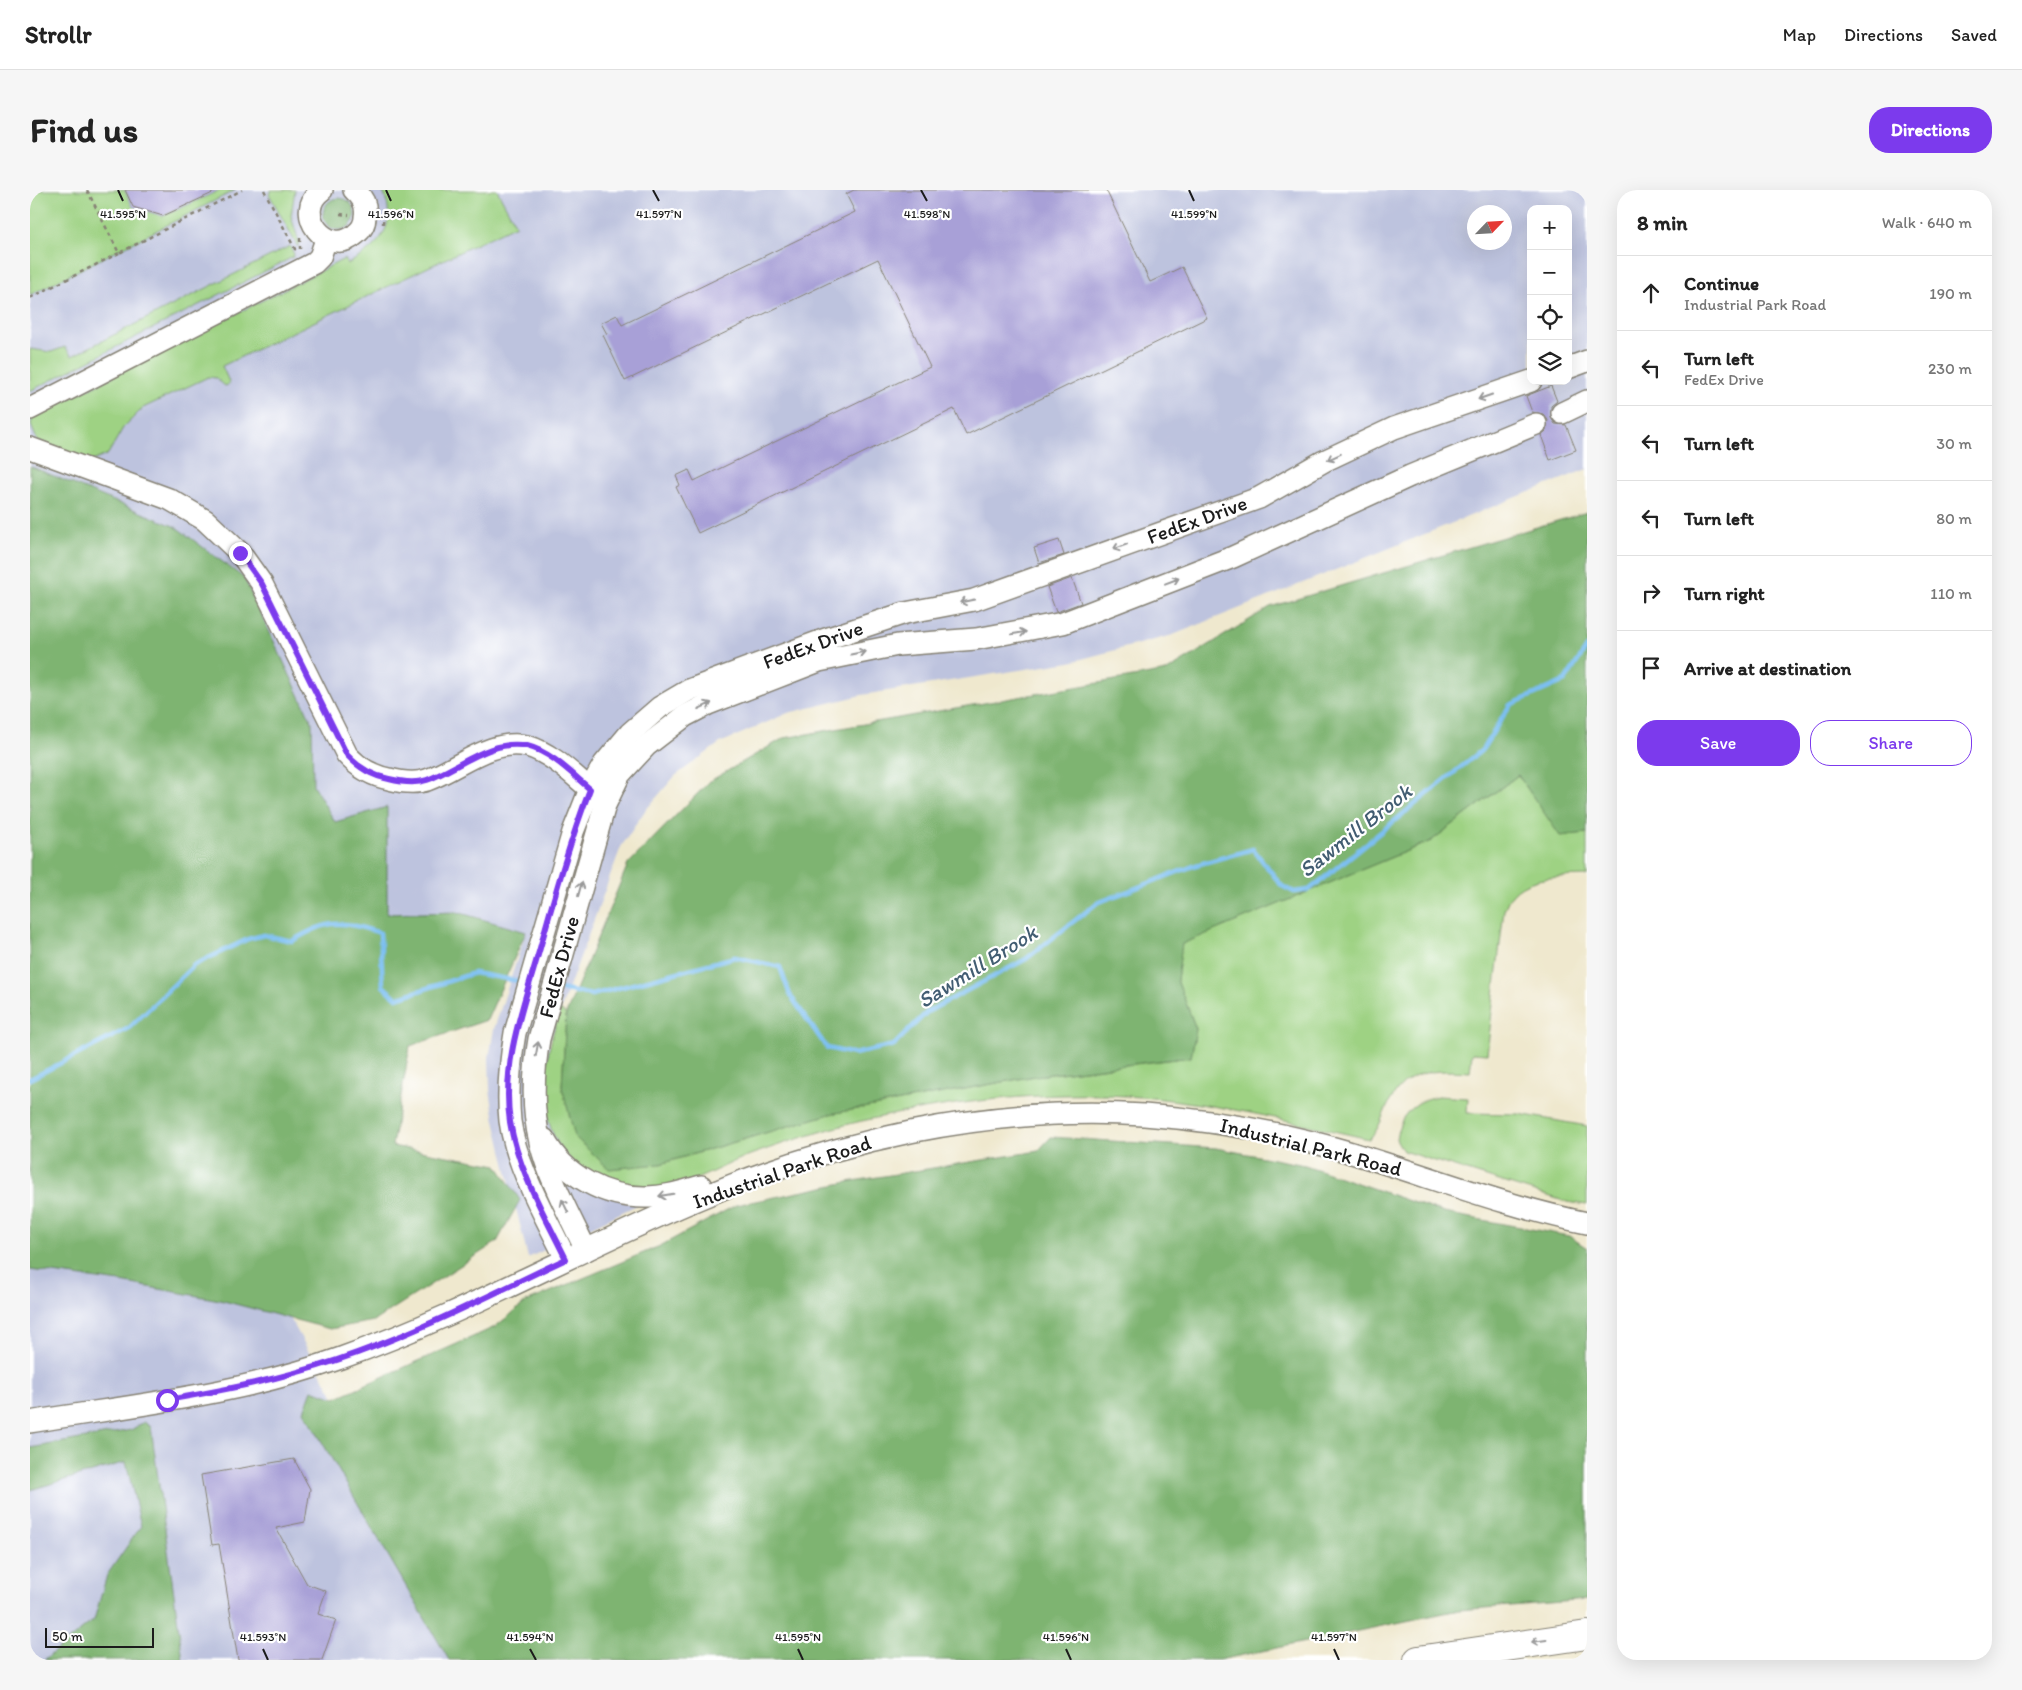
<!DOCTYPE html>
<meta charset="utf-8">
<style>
:root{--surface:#fff;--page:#f6f6f6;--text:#222;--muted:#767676;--line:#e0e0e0;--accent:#7c3aed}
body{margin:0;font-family:Itim,sans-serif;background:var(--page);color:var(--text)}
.controls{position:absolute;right:15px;top:15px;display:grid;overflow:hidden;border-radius:10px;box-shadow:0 5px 20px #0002}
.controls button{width:45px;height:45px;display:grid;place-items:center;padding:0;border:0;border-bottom:1px solid var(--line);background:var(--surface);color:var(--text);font:25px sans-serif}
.compass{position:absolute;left:1437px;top:15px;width:45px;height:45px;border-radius:50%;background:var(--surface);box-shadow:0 5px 20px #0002;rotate:65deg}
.scale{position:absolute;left:15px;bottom:12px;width:109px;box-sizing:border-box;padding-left:5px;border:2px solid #1c1c1c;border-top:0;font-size:14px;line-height:18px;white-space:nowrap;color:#1c1c1c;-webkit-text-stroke:4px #fff;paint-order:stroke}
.stop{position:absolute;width:15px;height:15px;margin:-11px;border:4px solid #7c3aed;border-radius:50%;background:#fff}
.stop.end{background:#7c3aed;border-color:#fff;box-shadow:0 1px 5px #0008}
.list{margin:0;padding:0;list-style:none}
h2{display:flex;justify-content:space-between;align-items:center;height:65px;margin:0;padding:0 20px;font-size:21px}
h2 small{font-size:16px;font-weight:400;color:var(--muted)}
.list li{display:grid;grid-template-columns:32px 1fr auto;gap:15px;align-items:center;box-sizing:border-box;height:75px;padding:0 20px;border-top:1px solid var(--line)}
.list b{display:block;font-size:19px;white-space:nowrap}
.list p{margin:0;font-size:16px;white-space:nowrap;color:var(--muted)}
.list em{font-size:16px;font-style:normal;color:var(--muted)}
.actions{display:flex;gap:10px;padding:15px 20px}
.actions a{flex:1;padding:11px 0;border:1px solid var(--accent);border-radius:20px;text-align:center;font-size:18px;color:var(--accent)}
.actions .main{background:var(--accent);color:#fff}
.icon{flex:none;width:28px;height:28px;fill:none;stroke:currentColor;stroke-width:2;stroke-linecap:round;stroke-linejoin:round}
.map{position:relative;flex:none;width:1557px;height:1470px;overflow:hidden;border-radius:20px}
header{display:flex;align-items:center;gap:30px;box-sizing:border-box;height:70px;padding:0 25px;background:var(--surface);border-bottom:1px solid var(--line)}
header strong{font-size:24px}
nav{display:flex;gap:28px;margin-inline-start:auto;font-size:18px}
.intro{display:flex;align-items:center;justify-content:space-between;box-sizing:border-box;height:120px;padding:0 30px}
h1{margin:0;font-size:35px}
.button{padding:12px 22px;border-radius:20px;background:var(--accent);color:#fff;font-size:18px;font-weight:700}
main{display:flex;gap:30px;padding:0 30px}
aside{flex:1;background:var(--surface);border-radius:20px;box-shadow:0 5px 20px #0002}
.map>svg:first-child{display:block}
.industrial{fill:#bdc3de;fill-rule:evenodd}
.green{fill:#9ed283;stroke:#5d7750}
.forest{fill:#7eb471;stroke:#4d6846}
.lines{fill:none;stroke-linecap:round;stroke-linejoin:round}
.stream{stroke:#7cbff2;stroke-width:4.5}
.building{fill:#a8a0d7}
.minor-casing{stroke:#868275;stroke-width:24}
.highway-casing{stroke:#868275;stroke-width:30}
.path{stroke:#868275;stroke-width:2.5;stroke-dasharray:4 4;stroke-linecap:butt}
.minor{stroke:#fff;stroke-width:21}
.highway{stroke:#fff;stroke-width:28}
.oneway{stroke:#999}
.route{stroke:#7c3aed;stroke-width:6}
.ticks{fill:none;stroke:#1c1c1c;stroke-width:2}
.labels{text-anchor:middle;stroke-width:4.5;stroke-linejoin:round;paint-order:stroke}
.street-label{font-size:21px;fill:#1c1c1c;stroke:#fff}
.water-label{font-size:22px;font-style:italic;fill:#425d72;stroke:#fff}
.ticks-label{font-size:12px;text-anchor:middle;fill:#1c1c1c;stroke:#fff;stroke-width:4.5;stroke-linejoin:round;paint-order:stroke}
</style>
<header>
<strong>Strollr</strong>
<nav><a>Map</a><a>Directions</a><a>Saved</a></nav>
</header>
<div class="intro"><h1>Find us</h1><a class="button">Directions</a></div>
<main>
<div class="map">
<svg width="1557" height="1470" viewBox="0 0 1557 1470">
<rect width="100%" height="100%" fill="#fff"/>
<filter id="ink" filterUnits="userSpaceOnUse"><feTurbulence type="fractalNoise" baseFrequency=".02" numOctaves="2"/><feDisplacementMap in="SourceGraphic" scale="10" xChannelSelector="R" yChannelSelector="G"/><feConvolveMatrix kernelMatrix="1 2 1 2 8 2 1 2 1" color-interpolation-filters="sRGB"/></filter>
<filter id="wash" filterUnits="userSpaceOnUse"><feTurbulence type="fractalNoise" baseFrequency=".0096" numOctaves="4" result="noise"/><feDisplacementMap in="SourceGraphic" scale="20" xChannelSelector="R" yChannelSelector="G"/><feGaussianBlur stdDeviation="1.12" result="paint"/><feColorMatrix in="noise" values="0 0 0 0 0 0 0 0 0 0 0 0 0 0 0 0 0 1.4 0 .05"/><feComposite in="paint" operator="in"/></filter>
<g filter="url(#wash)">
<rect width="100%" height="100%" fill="#efe8ce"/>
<g class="industrial">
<path d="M0 0H1557V279L1143 445 1040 472 832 505 758 523 690 553 645 586 614 622 591 657 519 851 516 921 532 960 646 996 498 1068 465 931 460 900 459 868 464 839 496 742 427 722 357 724V617L305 633 283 595 282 532 0 276ZM1501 19H1538V191H1501ZM1444 22H1474V52H1444Z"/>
<path d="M0 1080 91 1092 190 1110 260 1128 452 1470H0Z"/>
</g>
<g class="green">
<path d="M0 0H95L103 17 133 26 190 0H206L0 105Z"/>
<path d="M241 0H265L261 26 269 52 268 57 239 4Z"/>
<path d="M352 0H467L486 35 192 176 200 194 195 196 186 188 178 187 113 218 93 238 78 264 63 271 7 250 1 235 3 227 314 69 317 74C348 58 370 35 352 0Z"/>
<path d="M260 56 264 64 263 67 0 201V159L21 162 35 157 42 166Z"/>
<path d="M1488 585 1530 645 1557 643V686C1534 687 1496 685 1481 706 1478 710 1476 716 1474 720L1457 864 1442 863 1440 882C1403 880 1377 878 1358 915 1351 928 1350 939 1339 949 1259 931 1179 911 1097 906 1014 901 927 911 846 928 805 936 763 950 723 964 699 972 669 991 645 996 636 998 625 997 616 997 608 998 599 1000 591 999 583 997 572 990 564 986 499 954 511 877 530 820L536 824 532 897 630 974 799 924 1005 886 1161 867 1166 839 1147 790 1151 754 1401 651Z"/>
<path d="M1408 906 1438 908 1437 923 1489 924 1557 936V1015L1537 1012 1373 961 1366 949C1370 924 1384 911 1408 906Z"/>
</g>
<g class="forest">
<circle cx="309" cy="24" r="16"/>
<path d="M0 276 146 337 214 388 282 532 283 595 305 632 357 617V724L427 722 496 742 457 830 380 856 362 956 467 975 490 1010 467 1052 344 1131 300 1139 190 1110 91 1092 0 1080Z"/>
<path d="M1557 322V643L1530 646 1488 585 1401 651 1152 754 1147 790 1166 839 1161 867 1005 886 800 924 630 974 579 979 545 947 532 897 536 824 598 674 680 591 754 548 1137 481 1240 417Z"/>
<path d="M1021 947 1186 958 1275 975 1414 1023 1539 1046 1557 1058V1410L1429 1420 1189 1470H419L274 1221 282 1200 305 1208 465 1137 496 1112 630 1056 706 1015 823 991 1008 961Z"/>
<path d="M114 1232 121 1237 153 1470H14L64 1430 77 1385 111 1336 96 1272 0 1300V1258L101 1240Z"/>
</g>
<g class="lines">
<g class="stream">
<path d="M529 799 562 805 705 767 750 777 760 805 797 858 824 864 864 855 897 822 996 769 1067 713 1166 675 1223 659 1252 696 1264 702 1279 700 1452 560 1480 515 1535 491 1557 457"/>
<path d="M0 889 99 838 164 775 218 749 234 745 262 751C300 729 309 730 350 743L353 796 367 808 444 783 494 792"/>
</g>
</g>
<g id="blocks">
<g class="building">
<path d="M95 0H189L133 26 103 17Z"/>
<path d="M824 0H1076L1120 92 1152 77 1177 128 936 245 924 219 668 343 646 297 650 295 646 286 659 280 664 291 900 177 848 69 595 191 573 145 577 144 571 133 587 125 592 135 825 22 816 4Z"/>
<path d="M1521 196 1527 211 1521 216V228L1525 234 1536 235 1546 260 1520 270 1511 245 1516 241 1518 230 1513 224 1502 222 1496 206Z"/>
<path d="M1029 350 1034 365 1009 373 1004 358Z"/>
<path d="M1042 388 1051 413 1026 422 1017 397Z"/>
<path d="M264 1269 280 1299 275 1332 246 1338 277 1394 296 1401 288 1424 306 1430 292 1470H208L189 1354 182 1355 171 1285Z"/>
</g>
</g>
</g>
<g filter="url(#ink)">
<use href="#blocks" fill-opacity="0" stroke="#868275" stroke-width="1"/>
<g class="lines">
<defs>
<g id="minor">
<path d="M292 0C261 22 298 69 326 44 331 40 335 34 335 27 337 16 333 7 324 0"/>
<path d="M1538 178 1557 171"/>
<path d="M0 219 284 73 290 67 296 49"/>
<path d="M1532 223 1557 211"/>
<path d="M0 258 139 309 175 330 210 363 232 394 317 565C328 577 342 586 359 589 371 592 385 594 397 590 428 579 461 548 497 556 521 563 541 583 560 599"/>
<path d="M514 949C534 986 576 1008 617 1007 636 1007 653 1001 671 996"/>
<path d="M556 1060C517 980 493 941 509 849L575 615 590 584 616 556 655 526 678 514 789 471 868 455 946 449 1033 433 1203 367 1380 286 1506 234"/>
<path d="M536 1069C516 1027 486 977 480 931 477 901 480 872 485 843L543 642 560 599 574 574 600 543 630 517 659 500 793 450 875 423 944 410 1229 308 1294 271 1364 238 1501 191"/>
<path d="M0 1232C104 1215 212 1204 311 1168 432 1125 544 1062 661 1012 803 950 959 915 1114 925 1182 930 1250 942 1315 961 1396 985 1474 1016 1557 1033"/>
</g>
<path id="highway" d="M1388 1470 1557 1445"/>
</defs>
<use href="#minor" class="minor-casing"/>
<use href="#highway" class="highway-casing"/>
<g class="path">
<path d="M57 0 89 63 212 0"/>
<path d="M234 0 265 59 264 63"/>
<path d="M310 24 319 25"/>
<path d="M353 34 354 18"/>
<path d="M270 48V59"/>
<path d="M0 108 89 63"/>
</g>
<use href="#minor" class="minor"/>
<use href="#highway" class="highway"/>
</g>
<defs><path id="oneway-shaft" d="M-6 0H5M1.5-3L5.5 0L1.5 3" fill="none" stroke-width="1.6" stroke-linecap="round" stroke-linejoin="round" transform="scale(1.25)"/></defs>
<g class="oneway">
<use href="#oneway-shaft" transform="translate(1455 207) rotate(161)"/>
<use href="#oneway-shaft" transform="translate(1304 267) rotate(155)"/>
<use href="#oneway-shaft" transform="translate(1090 357) rotate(160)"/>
<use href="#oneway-shaft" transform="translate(1142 391) rotate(-21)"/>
<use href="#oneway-shaft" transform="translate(937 411) rotate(168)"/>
<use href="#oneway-shaft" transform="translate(989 443) rotate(-9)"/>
<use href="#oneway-shaft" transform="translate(828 463) rotate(-12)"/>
<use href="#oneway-shaft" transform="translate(675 516) rotate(-25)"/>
<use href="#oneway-shaft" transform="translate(550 699) rotate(-75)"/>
<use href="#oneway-shaft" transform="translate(507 859) rotate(-80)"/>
<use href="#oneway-shaft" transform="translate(636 1005) rotate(171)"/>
<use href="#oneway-shaft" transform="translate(535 1016) rotate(-116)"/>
<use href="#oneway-shaft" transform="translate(1509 1451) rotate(172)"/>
</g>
</g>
<g class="lines" filter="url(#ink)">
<path class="route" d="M137 1210C195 1200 251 1189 307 1170 386 1144 461 1104 536 1069 515 1026 488 980 480 932 471 873 494 814 510 758 525 704 540 651 560 599 541 583 521 562 497 556 461 548 428 579 397 590 385 594 371 592 359 589 342 586 328 577 317 565L232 394 210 363"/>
</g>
<path class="ticks" d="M88 0 93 11M356 0 361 11M623 0 629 11M891 0 897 11M1159 0 1164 11M233 1459 238 1470M500 1459 506 1470M768 1459 773 1470M1036 1459 1041 1470M1304 1459 1309 1470"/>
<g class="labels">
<g class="street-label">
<text transform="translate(1167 330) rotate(-20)" y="7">FedEx Drive</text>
<text transform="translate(783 455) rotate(-20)" y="7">FedEx Drive</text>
<text transform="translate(529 777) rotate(-75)" y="7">FedEx Drive</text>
<text transform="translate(1281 957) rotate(14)" y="7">Industrial Park Road</text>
<text transform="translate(752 982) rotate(-19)" y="7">Industrial Park Road</text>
</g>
<g class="water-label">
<text transform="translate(1325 640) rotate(-38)" y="8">Sawmill Brook</text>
<text transform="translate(947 776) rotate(-32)" y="8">Sawmill Brook</text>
</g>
</g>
<g class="ticks-label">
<text x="93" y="28">41.595°N</text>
<text x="361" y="28">41.596°N</text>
<text x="629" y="28">41.597°N</text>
<text x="897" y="28">41.598°N</text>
<text x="1164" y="28">41.599°N</text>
<text x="233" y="1451">41.593°N</text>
<text x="500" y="1451">41.594°N</text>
<text x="768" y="1451">41.595°N</text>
<text x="1036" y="1451">41.596°N</text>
<text x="1304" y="1451">41.597°N</text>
</g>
</svg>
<div class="controls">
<button>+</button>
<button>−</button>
<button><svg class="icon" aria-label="locate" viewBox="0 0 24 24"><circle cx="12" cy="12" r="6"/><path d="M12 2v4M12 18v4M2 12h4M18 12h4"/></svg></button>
<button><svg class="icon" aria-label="layers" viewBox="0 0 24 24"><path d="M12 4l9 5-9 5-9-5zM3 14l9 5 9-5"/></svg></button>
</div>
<svg class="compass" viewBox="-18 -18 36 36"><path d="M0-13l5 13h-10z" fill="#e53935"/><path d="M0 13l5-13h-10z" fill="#767676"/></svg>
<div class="scale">50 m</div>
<div class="stop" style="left:137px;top:1210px"></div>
<div class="stop end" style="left:210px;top:363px"></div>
</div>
<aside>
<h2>8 min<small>Walk · 640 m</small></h2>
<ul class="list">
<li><svg class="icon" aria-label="ahead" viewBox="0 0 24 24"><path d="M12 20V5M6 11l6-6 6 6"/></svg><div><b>Continue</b><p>Industrial Park Road</p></div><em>190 m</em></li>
<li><svg class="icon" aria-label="left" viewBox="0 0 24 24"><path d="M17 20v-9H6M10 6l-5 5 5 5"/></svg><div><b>Turn left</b><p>FedEx Drive</p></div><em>230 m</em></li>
<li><svg class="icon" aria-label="left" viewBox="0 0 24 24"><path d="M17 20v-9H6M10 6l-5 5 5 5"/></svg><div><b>Turn left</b></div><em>30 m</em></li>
<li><svg class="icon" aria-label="left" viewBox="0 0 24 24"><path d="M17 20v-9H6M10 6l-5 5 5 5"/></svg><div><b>Turn left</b></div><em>80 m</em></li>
<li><svg class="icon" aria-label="right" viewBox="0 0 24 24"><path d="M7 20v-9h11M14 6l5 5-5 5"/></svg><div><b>Turn right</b></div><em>110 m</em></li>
<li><svg class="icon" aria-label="arrive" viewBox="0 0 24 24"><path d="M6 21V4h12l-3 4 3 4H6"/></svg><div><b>Arrive at destination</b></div></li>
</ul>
<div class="actions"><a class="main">Save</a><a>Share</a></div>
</aside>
</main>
